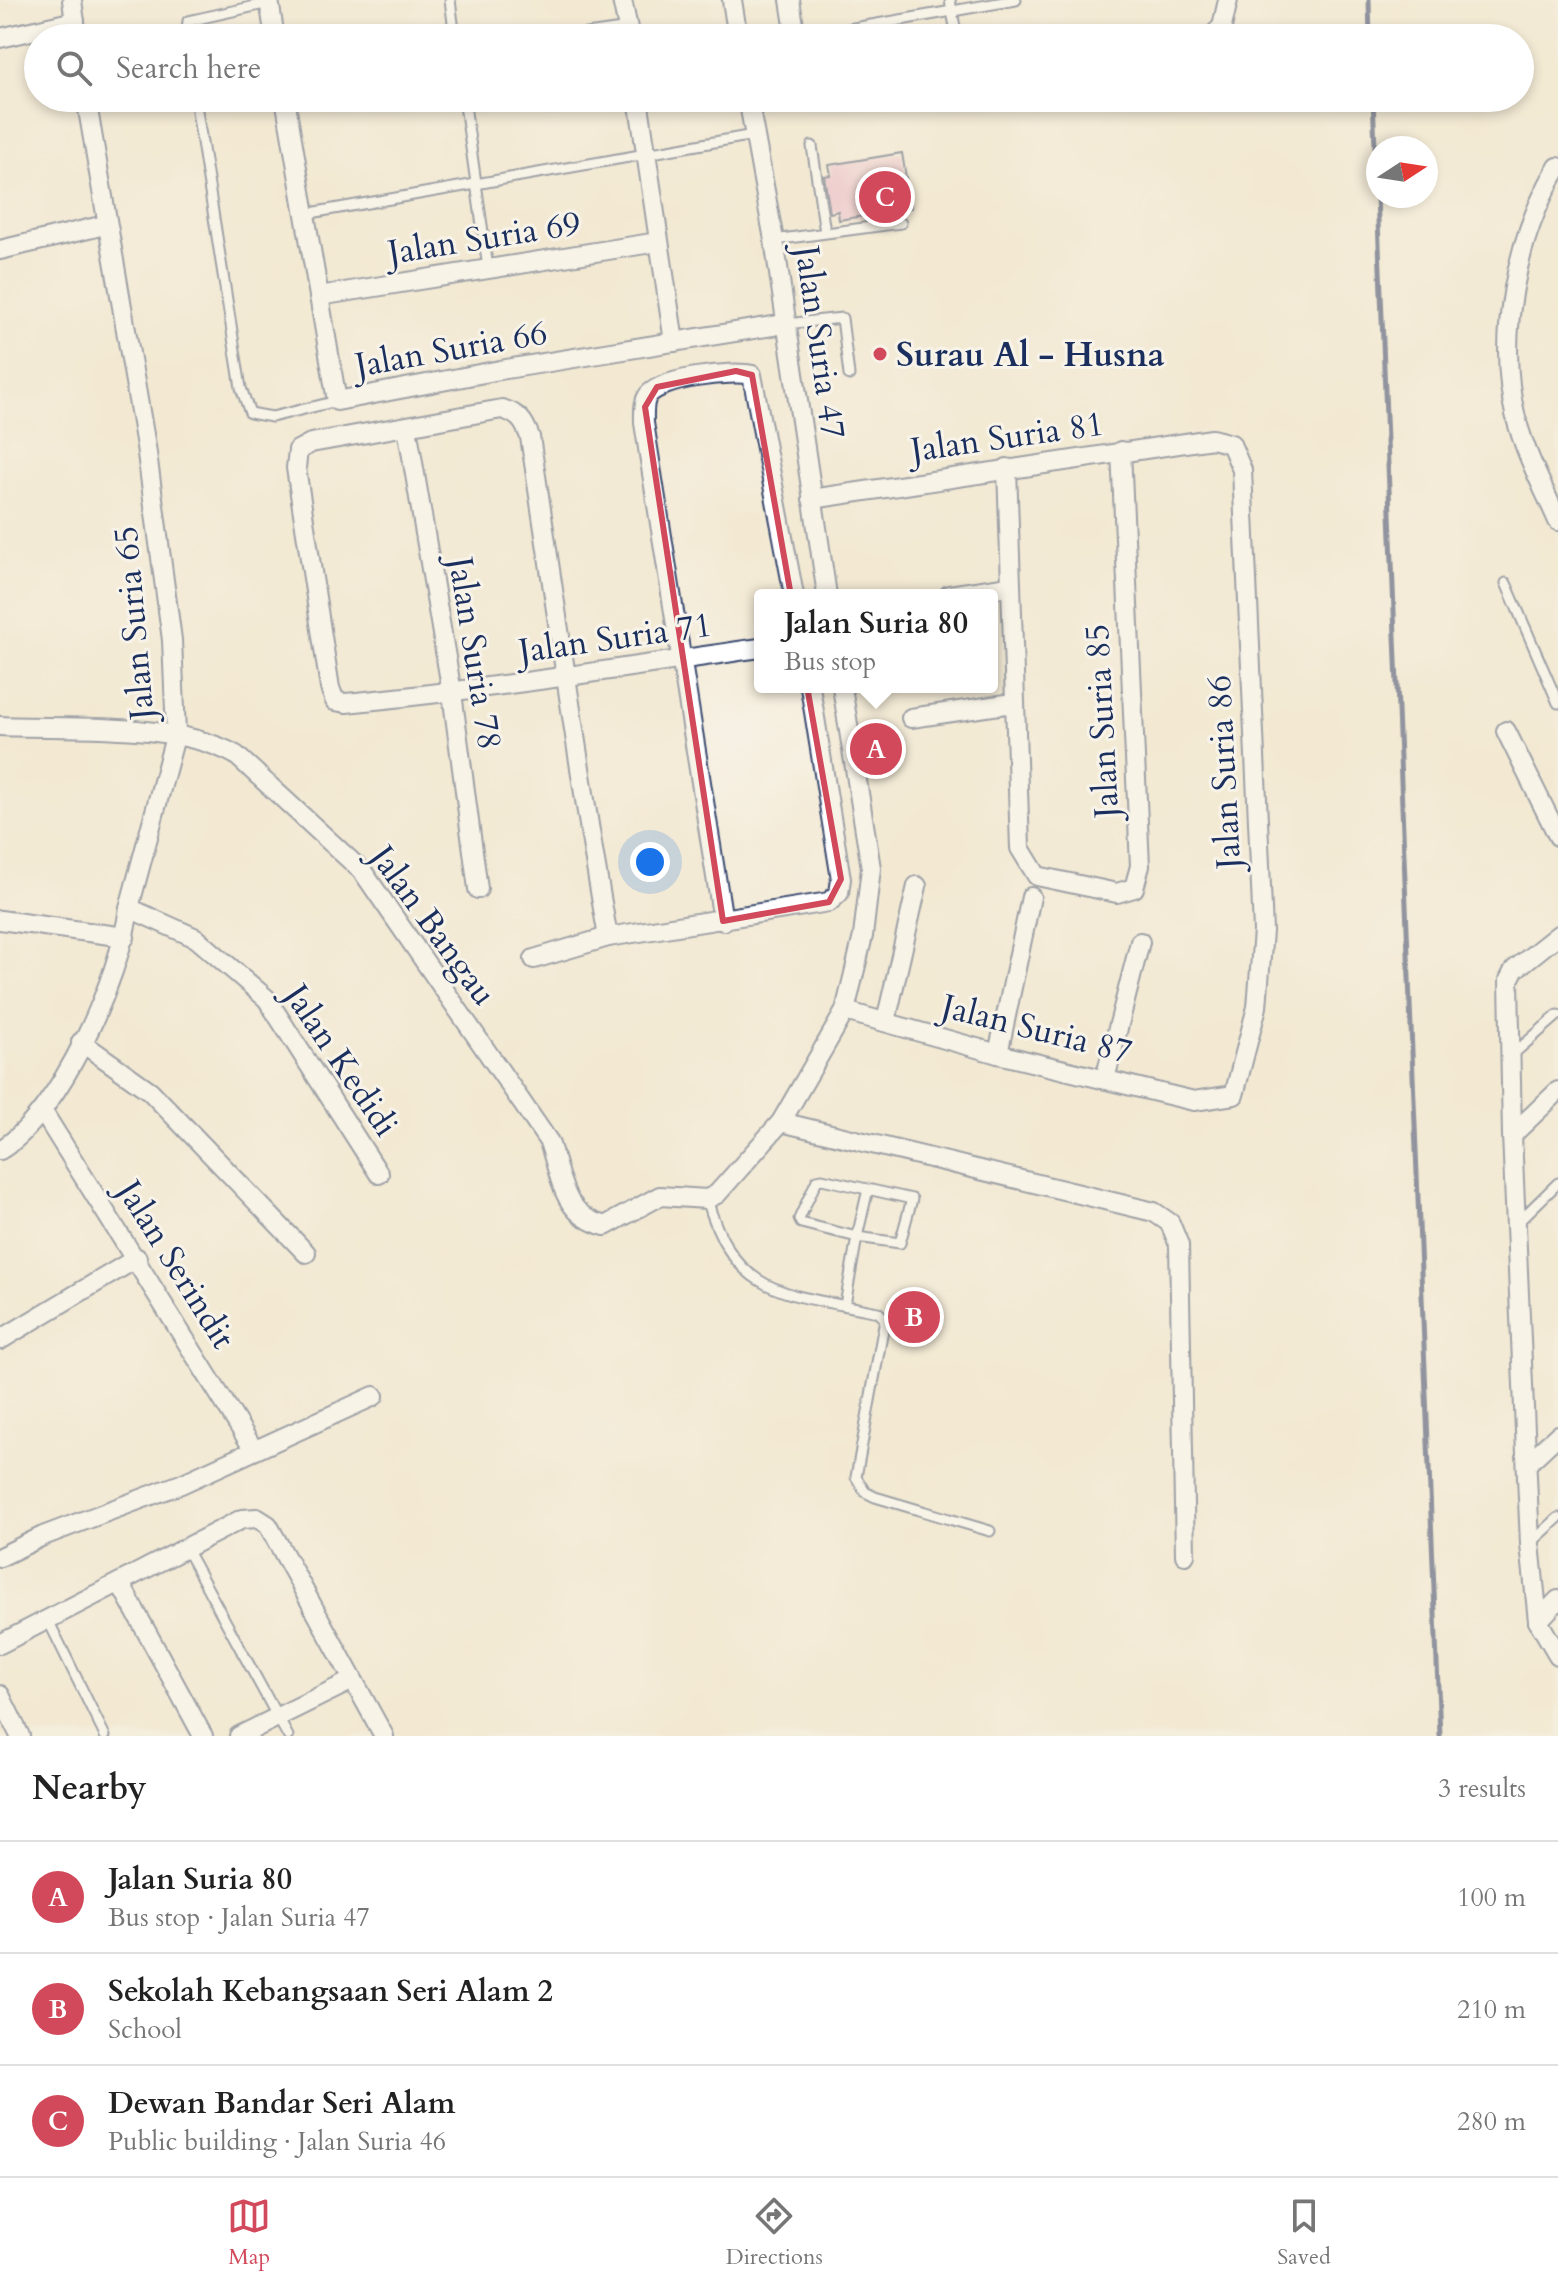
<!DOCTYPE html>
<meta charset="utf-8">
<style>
:root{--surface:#fff;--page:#f2f2f2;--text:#222;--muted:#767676;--line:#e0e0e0;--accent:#d1495b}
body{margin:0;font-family:Cardo,serif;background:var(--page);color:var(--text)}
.compass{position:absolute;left:1366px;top:136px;width:72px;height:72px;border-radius:50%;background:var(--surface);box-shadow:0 4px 12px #0003;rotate:78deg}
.you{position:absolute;left:650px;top:862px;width:28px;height:28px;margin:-20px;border:6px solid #fff;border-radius:50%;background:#1a73e8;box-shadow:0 0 0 12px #1a73e833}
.badge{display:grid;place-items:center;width:52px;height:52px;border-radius:50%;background:var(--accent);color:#fff;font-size:26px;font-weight:700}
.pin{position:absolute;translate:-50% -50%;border:4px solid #fff;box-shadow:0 2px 8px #0006}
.popup{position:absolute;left:754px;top:589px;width:244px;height:104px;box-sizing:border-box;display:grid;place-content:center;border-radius:8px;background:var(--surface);filter:drop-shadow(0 2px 6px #0005);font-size:26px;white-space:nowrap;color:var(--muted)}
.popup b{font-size:30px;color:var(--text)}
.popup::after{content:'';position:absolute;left:50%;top:100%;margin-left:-16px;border:16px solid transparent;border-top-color:var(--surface)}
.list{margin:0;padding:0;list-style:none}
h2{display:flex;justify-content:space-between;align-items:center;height:104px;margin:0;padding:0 32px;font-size:34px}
h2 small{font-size:26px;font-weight:400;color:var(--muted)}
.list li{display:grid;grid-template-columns:52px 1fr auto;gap:24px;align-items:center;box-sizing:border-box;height:112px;padding:0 32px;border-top:2px solid var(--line)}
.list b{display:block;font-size:30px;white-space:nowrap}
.list p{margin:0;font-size:26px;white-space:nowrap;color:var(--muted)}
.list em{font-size:26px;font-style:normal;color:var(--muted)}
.icon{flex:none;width:44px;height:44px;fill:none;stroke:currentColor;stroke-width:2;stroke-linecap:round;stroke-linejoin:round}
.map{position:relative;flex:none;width:1558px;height:1736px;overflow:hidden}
.search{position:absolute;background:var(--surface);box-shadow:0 4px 12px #0003;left:24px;right:24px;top:24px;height:88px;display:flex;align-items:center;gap:20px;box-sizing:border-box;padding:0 28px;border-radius:44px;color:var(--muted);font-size:30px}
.sheet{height:440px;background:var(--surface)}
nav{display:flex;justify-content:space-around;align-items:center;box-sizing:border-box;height:112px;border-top:2px solid var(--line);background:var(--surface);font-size:22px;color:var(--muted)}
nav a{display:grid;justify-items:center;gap:4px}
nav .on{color:var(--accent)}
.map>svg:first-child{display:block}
.building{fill:#eaaac8}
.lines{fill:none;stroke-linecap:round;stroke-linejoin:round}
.service-casing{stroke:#3b4b70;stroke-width:13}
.minor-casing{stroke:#3b4b70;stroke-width:22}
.service{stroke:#fff;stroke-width:9}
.minor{stroke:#fff;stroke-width:18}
.rail{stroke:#1b2f5e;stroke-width:5}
.marked{fill:none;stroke:#d1495b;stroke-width:6;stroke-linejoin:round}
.poi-dot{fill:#d1495b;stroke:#f7f3e8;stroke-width:3}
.labels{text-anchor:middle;stroke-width:6;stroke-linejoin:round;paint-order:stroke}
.street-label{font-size:34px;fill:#1b2f5e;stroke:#f7f3e8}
.poi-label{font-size:34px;font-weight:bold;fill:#1b2f5e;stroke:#f7f3e8;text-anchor:start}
</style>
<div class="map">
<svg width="1558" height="1736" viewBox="0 0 1558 1736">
<rect width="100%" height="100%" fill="#f7f3e8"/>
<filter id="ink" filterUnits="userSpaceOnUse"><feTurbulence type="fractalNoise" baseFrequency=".0125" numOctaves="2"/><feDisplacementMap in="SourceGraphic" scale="16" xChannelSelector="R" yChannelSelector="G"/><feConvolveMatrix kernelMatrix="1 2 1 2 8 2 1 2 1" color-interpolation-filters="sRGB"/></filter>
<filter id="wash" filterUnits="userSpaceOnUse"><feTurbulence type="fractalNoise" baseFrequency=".006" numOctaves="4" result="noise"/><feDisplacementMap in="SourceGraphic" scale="32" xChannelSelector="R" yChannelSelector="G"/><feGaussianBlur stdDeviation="1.8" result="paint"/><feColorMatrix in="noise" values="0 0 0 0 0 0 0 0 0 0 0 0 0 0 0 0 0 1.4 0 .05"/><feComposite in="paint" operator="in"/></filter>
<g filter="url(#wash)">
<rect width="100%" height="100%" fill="#f3e9d3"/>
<g id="blocks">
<path class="building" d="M902 153 911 208 839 220 838 211 830 213 824 176 831 175 829 165Z"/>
</g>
</g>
<g filter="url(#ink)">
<use href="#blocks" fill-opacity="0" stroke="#3b4b70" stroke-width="2"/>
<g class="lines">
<defs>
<g id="service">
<path d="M450 0 455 38"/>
<path d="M950 0 957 38"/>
<path d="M186 38 188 21 269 3"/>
<path d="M559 38 629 28"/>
<path d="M796 38 1016 0"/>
<path d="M195 98 241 388 250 413 272 417 337 401"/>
<path d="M464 98 488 268"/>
<path d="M812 146 825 232"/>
<path d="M305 214 754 135"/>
<path d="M774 240 901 223"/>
<path d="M786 324 842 318 849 375"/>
<path d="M1506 583 1558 703"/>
<path d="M1512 1055 1558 1015"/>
<path d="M707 1199C736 1300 789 1293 878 1312L885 1319 856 1477 865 1492 875 1497 990 1531"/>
<path d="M1518 1222 1558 1183"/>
<path d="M845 1305 857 1237 900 1243 912 1199 822 1179 817 1180 799 1219 801 1223 857 1237 868 1189"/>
<path d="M1531 1543 1558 1518"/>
<path d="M186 1549 288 1736"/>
<path d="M48 1620 105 1736"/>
</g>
<g id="minor">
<path d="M72 0 77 38"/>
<path d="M269 0 275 38"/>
<path d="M622 0 630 38"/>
<path d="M732 0 738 38"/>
<path d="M790 0 796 38"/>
<path d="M0 38 75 21"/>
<path d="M1210 38 1222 27 1228 0"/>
<path d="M285 98 337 401 500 370 785 324"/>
<path d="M638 98 674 342"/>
<path d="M748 98 774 240 827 595"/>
<path d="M828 98 833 101 854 98"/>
<path d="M1558 167C1516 237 1496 338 1516 418 1525 453 1543 487 1558 521"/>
<path d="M0 250 105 225"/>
<path d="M319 296 658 242"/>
<path d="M407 427 452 693 478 889"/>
<path d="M1007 468 1020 848 1037 876 1117 893 1134 888 1140 866 1121 451"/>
<path d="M812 499 1212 439 1231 444 1242 470 1263 931 1257 1007 1234 1095 1194 1101 998 1054 845 1011"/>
<path d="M949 595 1009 586"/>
<path d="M911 718 1013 703"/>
<path d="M0 726C71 729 175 721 236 755L363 872 549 1142C562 1179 562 1215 605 1226L660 1196 707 1199 717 1194 781 1122 845 1011 863 936 871 868 842 687"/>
<path d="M1506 731 1558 836"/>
<path d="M129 908 196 938 267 999 379 1174"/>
<path d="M0 920 125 937"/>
<path d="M723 921 644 423C644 415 643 404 647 397 657 378 733 370 752 375L794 595"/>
<path d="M1558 935 1514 970 1509 980 1512 1135 1530 1544 1538 1621 1558 1655"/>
<path d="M608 937C578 771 556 604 530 437 524 421 519 414 502 409L311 443 298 450 296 468 330 688 335 701 346 703C485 690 622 668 760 648"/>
<path d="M534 959 608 937 829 902 839 893 841 879 810 687"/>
<path d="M886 1021 917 886"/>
<path d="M81 1042 150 1091 306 1253"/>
<path d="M998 1054 1031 897"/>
<path d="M1105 1079 1140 942"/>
<path d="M43 1112 254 1450"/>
<path d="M781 1122 1154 1212 1170 1223 1179 1245 1185 1555"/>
<path d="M1512 1135 1558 1091"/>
<path d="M0 1150C61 1114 120 976 129 908L176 733 172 640 146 446 86 98"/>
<path d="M0 1340 137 1258"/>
<path d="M1528 1463 1558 1435"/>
<path d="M0 1557 43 1536 181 1484 374 1396"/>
<path d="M120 1583 203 1736"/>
<path d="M1538 1621 1558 1600"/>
<path d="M0 1644 242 1519 257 1518 268 1525 384 1736"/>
<path d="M0 1695 20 1736"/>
<path d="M239 1736 353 1680"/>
</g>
</defs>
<use href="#service" class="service-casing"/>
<use href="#minor" class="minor-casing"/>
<use href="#service" class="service"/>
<use href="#minor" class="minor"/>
<g class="rail">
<path d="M1369 0 1370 38"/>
<path d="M1373 98 1440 1736"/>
</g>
</g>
</g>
<path d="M0 0H1558V1736H0ZM736 371 752 375 841 879 829 902 723 921 645 407 657 387Z" fill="#f3e9d3" fill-opacity=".55" fill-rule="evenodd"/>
<path class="marked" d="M736 371 752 375 841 879 829 902 723 921 645 407 657 387Z"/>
<circle class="poi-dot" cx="880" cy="354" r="8"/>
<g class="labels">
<g class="street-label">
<text transform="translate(484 237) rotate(-9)" y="12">Jalan Suria 69</text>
<text transform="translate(821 342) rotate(82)" y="12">Jalan Suria 47</text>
<text transform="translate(451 348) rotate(-10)" y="12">Jalan Suria 66</text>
<text transform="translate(1007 436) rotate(-8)" y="12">Jalan Suria 81</text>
<text transform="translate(133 623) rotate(-95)" y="12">Jalan Suria 65</text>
<text transform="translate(615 637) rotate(-8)" y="12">Jalan Suria 71</text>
<text transform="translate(476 653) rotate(81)" y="12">Jalan Suria 78</text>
<text transform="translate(1101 721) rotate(-93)" y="12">Jalan Suria 85</text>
<text transform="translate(1223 772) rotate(-93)" y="12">Jalan Suria 86</text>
<text transform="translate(434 925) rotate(54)" y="12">Jalan Bangau</text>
<text transform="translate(1037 1028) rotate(14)" y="12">Jalan Suria 87</text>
<text transform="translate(342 1060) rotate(56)" y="12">Jalan Kedidi</text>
<text transform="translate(177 1264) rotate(58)" y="12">Jalan Serindit</text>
</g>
<g class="poi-label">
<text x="896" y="366">Surau Al - Husna</text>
</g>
</g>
</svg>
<svg class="compass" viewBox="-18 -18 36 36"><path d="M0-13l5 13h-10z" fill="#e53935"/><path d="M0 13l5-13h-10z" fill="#767676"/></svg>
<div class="you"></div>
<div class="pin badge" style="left:876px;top:749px">A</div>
<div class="popup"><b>Jalan Suria 80</b>Bus stop</div>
<div class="pin badge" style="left:914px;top:1317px">B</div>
<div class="pin badge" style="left:885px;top:197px">C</div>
<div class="search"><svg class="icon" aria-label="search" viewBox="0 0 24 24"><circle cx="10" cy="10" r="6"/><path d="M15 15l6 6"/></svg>Search here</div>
</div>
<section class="sheet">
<h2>Nearby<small>3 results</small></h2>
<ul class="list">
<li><span class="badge">A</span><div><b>Jalan Suria 80</b><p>Bus stop · Jalan Suria 47</p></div><em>100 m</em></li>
<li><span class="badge">B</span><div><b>Sekolah Kebangsaan Seri Alam 2</b><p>School</p></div><em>210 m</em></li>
<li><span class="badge">C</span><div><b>Dewan Bandar Seri Alam</b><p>Public building · Jalan Suria 46</p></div><em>280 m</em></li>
</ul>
</section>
<nav>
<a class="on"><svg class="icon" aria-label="map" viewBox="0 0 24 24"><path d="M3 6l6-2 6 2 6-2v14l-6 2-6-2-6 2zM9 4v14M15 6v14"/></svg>Map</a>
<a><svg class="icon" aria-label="directions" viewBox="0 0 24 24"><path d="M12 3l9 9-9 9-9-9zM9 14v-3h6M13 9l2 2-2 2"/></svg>Directions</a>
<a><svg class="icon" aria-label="saved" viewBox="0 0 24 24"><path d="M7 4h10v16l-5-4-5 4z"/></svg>Saved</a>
</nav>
